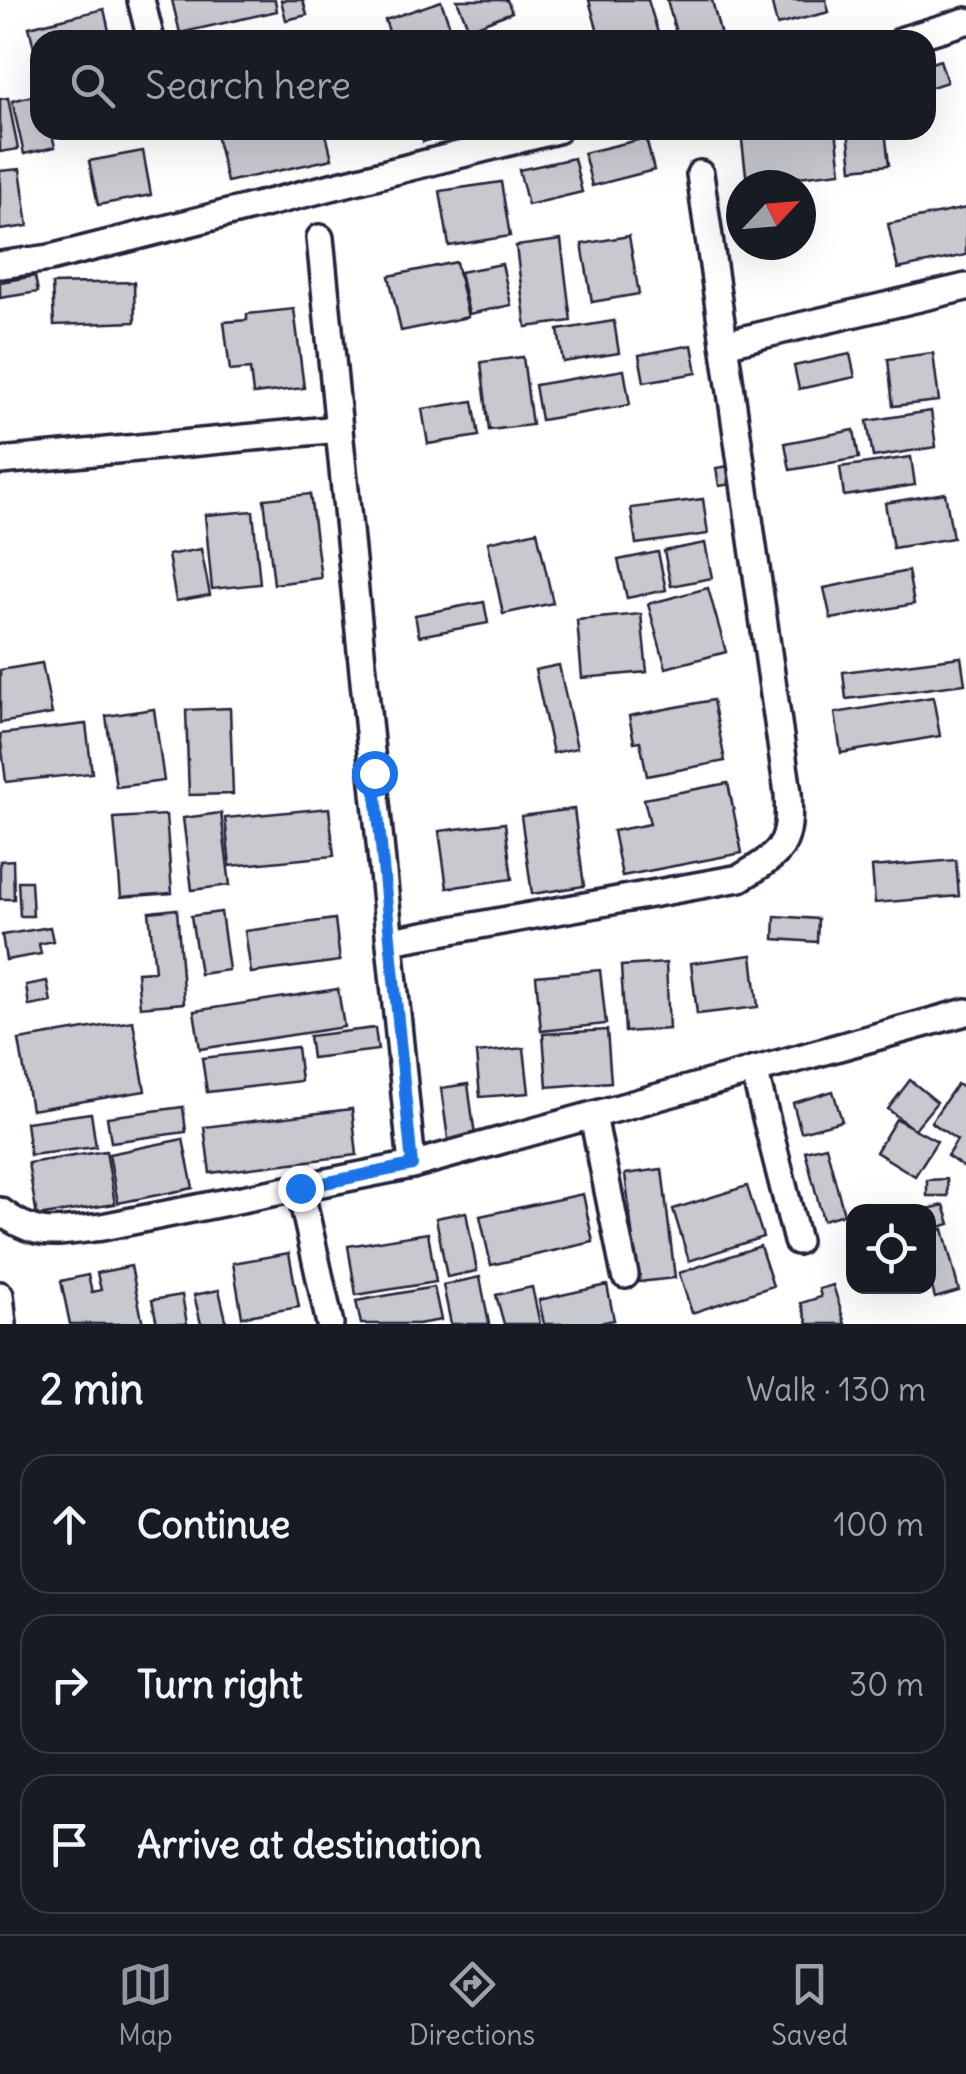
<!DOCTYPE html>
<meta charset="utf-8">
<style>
:root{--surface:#171b24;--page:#20242c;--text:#f1f3f6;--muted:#9ea1a6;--line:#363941;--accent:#9495a2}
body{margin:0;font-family:Delius,sans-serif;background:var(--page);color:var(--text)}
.controls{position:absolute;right:30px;bottom:30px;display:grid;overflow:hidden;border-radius:20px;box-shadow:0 10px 40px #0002}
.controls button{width:90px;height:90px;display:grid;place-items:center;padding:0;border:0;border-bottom:2px solid var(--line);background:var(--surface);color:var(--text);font:50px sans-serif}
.compass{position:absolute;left:726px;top:170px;width:90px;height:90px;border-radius:50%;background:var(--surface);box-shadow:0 10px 40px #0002;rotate:64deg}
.stop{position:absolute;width:30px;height:30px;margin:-22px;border:8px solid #1a73e8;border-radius:50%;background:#fff}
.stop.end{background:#1a73e8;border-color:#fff;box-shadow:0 2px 10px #0008}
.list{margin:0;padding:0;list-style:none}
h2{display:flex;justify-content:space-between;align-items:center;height:130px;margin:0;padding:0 40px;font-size:42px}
h2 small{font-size:32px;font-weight:400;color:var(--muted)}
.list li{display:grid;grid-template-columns:65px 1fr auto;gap:30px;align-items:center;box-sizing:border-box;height:140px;margin:0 20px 20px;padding:0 20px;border:2px solid var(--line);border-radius:30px}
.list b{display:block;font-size:38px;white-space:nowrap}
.list em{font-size:32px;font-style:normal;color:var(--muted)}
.icon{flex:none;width:55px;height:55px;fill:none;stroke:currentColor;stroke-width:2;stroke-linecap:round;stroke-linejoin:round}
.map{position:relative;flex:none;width:966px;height:1324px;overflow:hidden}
.search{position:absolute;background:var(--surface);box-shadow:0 10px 40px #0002;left:30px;right:30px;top:30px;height:110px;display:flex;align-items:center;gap:25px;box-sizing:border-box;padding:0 35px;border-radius:30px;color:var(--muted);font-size:38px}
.sheet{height:610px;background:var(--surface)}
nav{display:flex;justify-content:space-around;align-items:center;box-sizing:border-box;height:140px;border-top:2px solid var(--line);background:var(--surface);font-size:28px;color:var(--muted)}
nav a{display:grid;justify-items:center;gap:5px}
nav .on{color:var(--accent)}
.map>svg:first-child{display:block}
.building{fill:#c8c8cf;stroke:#22223b;stroke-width:2.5}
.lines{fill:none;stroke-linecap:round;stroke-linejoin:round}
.street-casing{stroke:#22223b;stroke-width:32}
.street{stroke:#fff;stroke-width:25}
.route{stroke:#1a73e8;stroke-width:12}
</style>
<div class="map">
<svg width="966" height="1324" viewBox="0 0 966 1324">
<rect width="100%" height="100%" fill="#fff"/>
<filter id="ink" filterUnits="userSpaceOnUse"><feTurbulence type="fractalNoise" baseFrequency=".01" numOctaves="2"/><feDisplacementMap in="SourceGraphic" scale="20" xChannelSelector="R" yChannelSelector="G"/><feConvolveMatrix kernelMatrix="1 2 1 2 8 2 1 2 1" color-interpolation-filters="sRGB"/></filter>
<g filter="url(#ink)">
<g class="building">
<path d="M172 0H275L277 11 180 33Z"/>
<path d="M281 0H303L307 15 286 20Z"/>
<path d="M457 0H507L512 12 469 29Z"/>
<path d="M589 0H648L658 33 633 40H600Z"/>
<path d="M667 0H712L722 40H678Z"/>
<path d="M771 0H826L829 12 777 25Z"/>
<path d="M441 1 453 35 438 40H392L385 20Z"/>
<path d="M104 9 111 40H40L38 65 29 27Z"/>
<path d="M940 60 947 82 926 89V65Z"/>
<path d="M40 94V130H51L55 147 24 154 12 101Z"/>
<path d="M8 98 18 149 0 152V99Z"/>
<path d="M215 130H325L332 159 227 182Z"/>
<path d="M419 130H460L423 142Z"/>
<path d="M771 130H836L841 172 747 183 741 133Z"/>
<path d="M848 130H885L889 165 852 169Z"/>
<path d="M646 138 654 170 592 186 584 153Z"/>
<path d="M143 151 151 195 98 205 89 161Z"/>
<path d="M574 158 582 192 528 205 519 170Z"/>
<path d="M20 169 28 226 0 230V171Z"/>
<path d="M501 182 510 236 449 246 440 191Z"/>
<path d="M966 208V255L898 269 888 224Z"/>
<path d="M629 236 639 294 592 302 582 244Z"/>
<path d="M561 240 571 321 526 327 516 246Z"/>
<path d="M456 262 468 317 401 331 389 276Z"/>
<path d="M502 264 511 305 469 314 460 272Z"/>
<path d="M35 276 38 292 0 298V282Z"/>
<path d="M134 282 135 322 54 325 52 284Z"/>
<path d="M294 309 304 388 253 394 250 369 230 371 224 322 247 320V314Z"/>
<path d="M614 321 619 353 563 362 558 330Z"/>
<path d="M692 345 697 373 644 382 639 355Z"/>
<path d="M933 353 939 401 893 406 888 359Z"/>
<path d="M850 354 855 377 799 389 794 366Z"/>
<path d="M523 357 532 425 489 430 481 362Z"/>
<path d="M624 370 630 405 541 420 535 385Z"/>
<path d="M473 401 479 436 428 444 422 409Z"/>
<path d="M931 411 936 447 873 457 867 421Z"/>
<path d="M854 430 859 458 790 470 785 443Z"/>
<path d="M911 457 915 485 844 496 840 467Z"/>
<path d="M730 466 732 484 719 486 716 468Z"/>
<path d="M945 493 953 538 893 548 885 503Z"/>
<path d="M310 494 321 578 274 584 264 499Z"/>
<path d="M703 499 708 534 636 544 631 508Z"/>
<path d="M253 511 260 584 212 589 205 515Z"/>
<path d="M537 531 553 603 503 614 488 542Z"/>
<path d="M705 543 712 578 671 586 664 551Z"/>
<path d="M201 549 210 595 176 601 168 555Z"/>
<path d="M658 552 666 590 627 598 618 560Z"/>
<path d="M908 571 914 604 831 619 824 588Z"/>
<path d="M708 588 726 652 666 668 648 604Z"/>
<path d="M484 602 488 623 419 636 415 615Z"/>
<path d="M641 614 647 672 582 678 577 620Z"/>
<path d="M961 657 965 684 846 699 843 672Z"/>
<path d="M42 663 52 714 0 723V670Z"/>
<path d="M559 665 577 748 553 753 535 670Z"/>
<path d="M933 697 940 736 841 753 835 713Z"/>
<path d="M713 700 725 761 647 776 640 741 634 742 629 716Z"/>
<path d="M230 708 233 794 189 795 186 710Z"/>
<path d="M154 709 164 781 116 787 106 716Z"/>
<path d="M86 724 92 773 6 782 0 734Z"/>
<path d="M728 783 742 853 622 876 613 831 650 824 644 799Z"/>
<path d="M329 808 334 856 230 866 225 818Z"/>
<path d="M574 809 584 886 532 894 521 816Z"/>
<path d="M221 813 230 885 192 890 183 818Z"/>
<path d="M166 815 172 893 121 897 114 818Z"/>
<path d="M505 823 512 879 447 888 439 831Z"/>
<path d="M13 860 14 899H0V861Z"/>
<path d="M956 860 959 896 875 903 872 867Z"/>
<path d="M18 881H31L33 916H20Z"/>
<path d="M177 909 184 1003 140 1007 137 972 155 971 149 912Z"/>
<path d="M221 912 229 970 200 974 191 916Z"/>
<path d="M775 916 818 919 817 942 774 939Z"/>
<path d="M335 919 340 961 251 973 245 931Z"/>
<path d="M50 927 53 941 39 944 41 954 6 960 2 935Z"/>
<path d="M752 955 758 1007 697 1014 691 963Z"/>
<path d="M666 963 669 1029 625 1032 621 966Z"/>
<path d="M600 970 606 1024 541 1031 536 976Z"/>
<path d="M47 981 51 1002 29 1006 26 985Z"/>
<path d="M338 989 344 1027 200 1049 194 1011Z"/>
<path d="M133 1021 145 1091 31 1110 19 1040Z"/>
<path d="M375 1028 378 1050 312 1058 309 1036Z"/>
<path d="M607 1030 611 1082 547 1087 543 1034Z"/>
<path d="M297 1047 301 1081 207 1092 202 1058Z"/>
<path d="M524 1048 529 1093 480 1097 476 1053Z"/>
<path d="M910 1080 937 1102 914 1130 888 1109Z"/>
<path d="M468 1084 476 1143 449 1146 441 1088Z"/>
<path d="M957 1084 966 1090V1169L947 1156 957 1140 931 1122Z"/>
<path d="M833 1091 842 1121 801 1132 793 1103Z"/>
<path d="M183 1107 186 1132 111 1142 107 1117Z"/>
<path d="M352 1109 357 1155 210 1173 204 1127Z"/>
<path d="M91 1113 96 1147 30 1155 26 1122Z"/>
<path d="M896 1119 937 1141 915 1176 876 1152Z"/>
<path d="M183 1139 193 1188 118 1203 109 1154Z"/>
<path d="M826 1146 844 1214 823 1220 805 1151Z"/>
<path d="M106 1151 115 1204 37 1216 28 1163Z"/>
<path d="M662 1169 675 1278 638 1282 625 1174Z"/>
<path d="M947 1179 948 1196H927V1180Z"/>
<path d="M747 1186 763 1237 689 1261 673 1209Z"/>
<path d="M583 1194 593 1242 491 1265 480 1216Z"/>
<path d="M944 1205 950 1224 928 1230V1212L920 1211Z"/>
<path d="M466 1212 477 1271 447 1277 436 1218Z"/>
<path d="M943 1229 959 1291 935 1298 928 1273V1233Z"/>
<path d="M428 1233 436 1282 356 1295 348 1246Z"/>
<path d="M760 1246 773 1286 692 1313 679 1273Z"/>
<path d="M289 1253 299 1307 242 1317 233 1263Z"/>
<path d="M131 1266 143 1324H70L61 1281 88 1275 92 1292 101 1290 97 1273Z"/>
<path d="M480 1277 489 1324H451L443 1285Z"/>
<path d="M607 1285 614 1320 595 1324H544L539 1300Z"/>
<path d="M833 1285 845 1324H808L801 1303 821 1297 819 1289Z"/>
<path d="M434 1287 441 1320 418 1324H361L356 1301Z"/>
<path d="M532 1287 540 1324H504L496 1295Z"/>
<path d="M219 1290 227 1324H201L194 1295Z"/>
<path d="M182 1295 187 1324H157L152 1300Z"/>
</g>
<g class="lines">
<defs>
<g id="street">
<path d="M141 0 151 40"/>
<path d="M903 40 966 21"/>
<path d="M320 238 412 1165"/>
<path d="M0 265 50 258 557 130"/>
<path d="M724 344 966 287"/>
<path d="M0 461 339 429"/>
<path d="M391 941 740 878C784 852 791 845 788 793L700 174"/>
<path d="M754 1070 797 1241"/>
<path d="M593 1116 625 1275"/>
<path d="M300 1188 330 1324"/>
<path d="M0 1211C38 1240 57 1232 102 1227L412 1165 966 1012"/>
<path d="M0 1295 3 1324"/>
</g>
</defs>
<use href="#street" class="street-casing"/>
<use href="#street" class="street"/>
</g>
</g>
<g class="lines" filter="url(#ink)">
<path class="route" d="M300 1188 412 1165 374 773"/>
</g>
</svg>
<div class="controls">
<button><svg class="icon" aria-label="locate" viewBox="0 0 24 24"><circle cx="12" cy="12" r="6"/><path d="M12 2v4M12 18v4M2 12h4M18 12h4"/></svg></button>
</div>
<svg class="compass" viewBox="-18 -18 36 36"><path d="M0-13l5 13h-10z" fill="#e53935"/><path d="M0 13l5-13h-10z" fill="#9ea1a6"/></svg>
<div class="stop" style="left:374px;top:773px"></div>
<div class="stop end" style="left:300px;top:1188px"></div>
<div class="search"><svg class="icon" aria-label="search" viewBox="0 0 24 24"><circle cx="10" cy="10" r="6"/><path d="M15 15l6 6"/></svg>Search here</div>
</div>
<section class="sheet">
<h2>2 min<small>Walk · 130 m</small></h2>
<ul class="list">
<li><svg class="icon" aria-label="ahead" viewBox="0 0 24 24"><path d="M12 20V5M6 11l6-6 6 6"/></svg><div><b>Continue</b></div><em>100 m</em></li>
<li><svg class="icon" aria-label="right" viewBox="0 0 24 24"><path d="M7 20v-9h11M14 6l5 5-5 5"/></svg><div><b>Turn right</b></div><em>30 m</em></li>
<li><svg class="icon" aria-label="arrive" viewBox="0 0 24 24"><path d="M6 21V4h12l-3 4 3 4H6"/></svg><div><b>Arrive at destination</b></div></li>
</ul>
</section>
<nav>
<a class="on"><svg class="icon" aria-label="map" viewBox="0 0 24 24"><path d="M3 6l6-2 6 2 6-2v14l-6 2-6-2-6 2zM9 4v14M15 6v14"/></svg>Map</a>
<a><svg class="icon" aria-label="directions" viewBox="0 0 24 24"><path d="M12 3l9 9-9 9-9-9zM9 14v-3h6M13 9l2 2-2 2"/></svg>Directions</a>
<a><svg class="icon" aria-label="saved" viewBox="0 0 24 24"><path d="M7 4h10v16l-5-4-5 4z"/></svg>Saved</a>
</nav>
